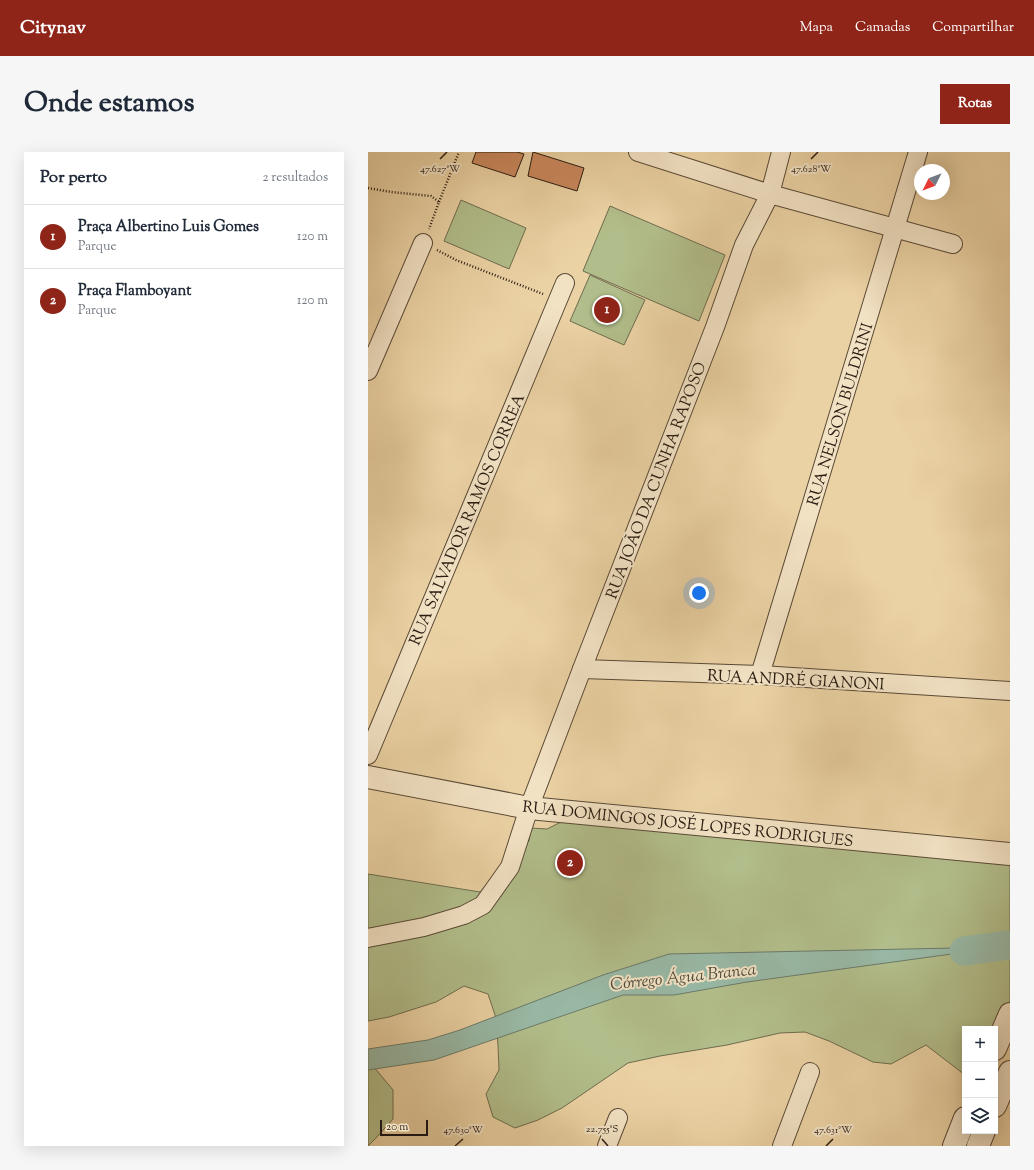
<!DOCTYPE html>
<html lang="pt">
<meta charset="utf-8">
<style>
:root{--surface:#fff;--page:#f6f6f7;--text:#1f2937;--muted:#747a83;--line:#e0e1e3;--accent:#8f2418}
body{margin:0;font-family:"Sorts Mill Goudy",serif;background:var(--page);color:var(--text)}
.controls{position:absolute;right:12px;bottom:12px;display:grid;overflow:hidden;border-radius:0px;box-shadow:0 4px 16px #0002}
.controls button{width:36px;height:36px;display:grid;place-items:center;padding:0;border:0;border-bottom:1px solid var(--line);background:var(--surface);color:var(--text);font:20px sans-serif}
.compass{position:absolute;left:546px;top:12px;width:36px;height:36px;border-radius:50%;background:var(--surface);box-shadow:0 4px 16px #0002;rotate:228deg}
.scale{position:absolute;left:12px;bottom:10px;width:48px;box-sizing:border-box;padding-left:4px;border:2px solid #2a1c12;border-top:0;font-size:11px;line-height:14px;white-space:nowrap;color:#2a1c12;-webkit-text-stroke:3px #f2e2c4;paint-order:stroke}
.you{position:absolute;left:331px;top:441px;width:14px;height:14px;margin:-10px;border:3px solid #fff;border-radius:50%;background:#1a73e8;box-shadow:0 0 0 6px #1a73e833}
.badge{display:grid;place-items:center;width:26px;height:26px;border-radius:50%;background:var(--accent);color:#fff;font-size:13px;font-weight:700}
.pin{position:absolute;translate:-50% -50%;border:2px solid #fff;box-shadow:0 1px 4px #0006}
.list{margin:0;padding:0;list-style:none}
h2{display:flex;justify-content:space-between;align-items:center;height:52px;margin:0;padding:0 16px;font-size:17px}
h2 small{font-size:13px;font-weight:400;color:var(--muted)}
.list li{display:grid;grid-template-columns:26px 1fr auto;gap:12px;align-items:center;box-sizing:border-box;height:64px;padding:0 16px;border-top:1px solid var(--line)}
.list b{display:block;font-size:15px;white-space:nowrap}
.list p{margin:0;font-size:13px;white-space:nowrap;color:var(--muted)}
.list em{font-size:13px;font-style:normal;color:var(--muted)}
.icon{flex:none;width:22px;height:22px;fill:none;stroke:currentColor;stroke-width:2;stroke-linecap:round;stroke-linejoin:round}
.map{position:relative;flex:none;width:642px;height:994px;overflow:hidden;border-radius:0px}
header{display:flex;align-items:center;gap:24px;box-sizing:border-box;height:56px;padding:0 20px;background:var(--accent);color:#fff}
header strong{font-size:19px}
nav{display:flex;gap:22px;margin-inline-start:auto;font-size:14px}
.intro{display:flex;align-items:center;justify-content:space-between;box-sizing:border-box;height:96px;padding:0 24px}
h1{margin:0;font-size:28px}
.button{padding:10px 18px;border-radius:0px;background:var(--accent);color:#fff;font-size:14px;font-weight:700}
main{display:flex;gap:24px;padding:0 24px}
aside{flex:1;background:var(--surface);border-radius:0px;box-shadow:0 4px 16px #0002}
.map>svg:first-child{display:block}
.green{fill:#b1bd8a;stroke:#6e6c4e}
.water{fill:#98b8a5;stroke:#6c7a6a}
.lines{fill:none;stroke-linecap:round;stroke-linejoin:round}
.river{stroke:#98b8a5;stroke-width:29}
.building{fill:#c9875c;stroke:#2a1c12}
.minor-casing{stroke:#5a4a36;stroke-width:20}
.tertiary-casing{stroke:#5a4a36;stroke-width:24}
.path{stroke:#2a1c12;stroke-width:2.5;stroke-dasharray:1 2;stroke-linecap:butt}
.minor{stroke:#f2e2c4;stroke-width:18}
.tertiary{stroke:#f2e2c4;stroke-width:22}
.ticks{fill:none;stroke:#2a1c12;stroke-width:1.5}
.labels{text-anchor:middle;stroke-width:4;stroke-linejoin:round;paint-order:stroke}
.street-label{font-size:16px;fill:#2a1c12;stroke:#f2e2c4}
.water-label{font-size:17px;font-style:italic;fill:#4b4b3e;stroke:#f2e2c4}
.ticks-label{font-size:10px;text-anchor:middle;fill:#2a1c12;stroke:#f2e2c4;stroke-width:4;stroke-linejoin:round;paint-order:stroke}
</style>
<header>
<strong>Citynav</strong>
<nav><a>Mapa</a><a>Camadas</a><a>Compartilhar</a></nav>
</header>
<div class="intro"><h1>Onde estamos</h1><a class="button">Rotas</a></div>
<main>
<aside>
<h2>Por perto<small>2 resultados</small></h2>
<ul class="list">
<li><span class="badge">1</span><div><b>Praça Albertino Luis Gomes</b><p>Parque</p></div><em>120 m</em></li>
<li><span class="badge">2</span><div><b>Praça Flamboyant</b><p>Parque</p></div><em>120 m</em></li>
</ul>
</aside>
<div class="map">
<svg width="642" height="994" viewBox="0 0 642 994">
<rect width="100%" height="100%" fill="#ebd2a4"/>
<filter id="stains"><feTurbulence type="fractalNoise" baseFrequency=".005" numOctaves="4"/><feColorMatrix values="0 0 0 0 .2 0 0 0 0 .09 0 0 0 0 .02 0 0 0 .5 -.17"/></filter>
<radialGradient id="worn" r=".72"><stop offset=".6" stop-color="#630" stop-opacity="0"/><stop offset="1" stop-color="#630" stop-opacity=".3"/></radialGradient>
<g class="green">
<path d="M93 48 158 76 141 117 76 89Z"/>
<path d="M242 54 357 103 331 169 215 119Z"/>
<path d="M222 123 277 148 256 193 202 169Z"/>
<path d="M216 666 642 703V854L627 877H597V923L558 893 523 912 505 910 461 889 437 880 412 881 359 893 292 904 260 911 194 956 170 968 147 976 125 965 118 942 131 918 130 893 128 866 120 842 96 834 68 850 21 865 0 869V722L112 740 146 702 161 689 163 676 179 677 191 671Z"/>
<path d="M0 908 25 938V967L8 986 0 994Z"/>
</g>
<path class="water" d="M635 795 379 830 306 843H255L66 908 0 918V897L60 888 92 878 235 823 301 802Z"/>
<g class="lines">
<path class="river" d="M596 799 642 793"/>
</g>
<g class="building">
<path d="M108 0H149L156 2 147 25 104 11Z"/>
<path d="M165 0 216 16 209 39 160 24Z"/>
</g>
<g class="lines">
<defs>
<g id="minor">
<path d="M270 0 402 42 585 92"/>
<path d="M0 219 55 91"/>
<path d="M214 517 392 523 642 539"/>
<path d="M392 523 550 0"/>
<path d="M0 603 197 131"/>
<path d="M0 786 56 775 96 763 115 753 142 715 161 656 214 517 347 175 376 93 402 42 413 0"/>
<path d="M239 994 250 966"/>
<path d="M414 994 442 920"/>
</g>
<g id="tertiary">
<path d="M0 625 161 656 642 702"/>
<path d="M627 897 642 862"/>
<path d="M627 954 642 920"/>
<path d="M586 994 597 966"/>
<path d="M610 994 616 979"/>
</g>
</defs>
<use href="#minor" class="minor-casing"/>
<use href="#tertiary" class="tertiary-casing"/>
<g class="path">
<path d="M0 36 23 40 63 44 71 50 61 77"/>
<path d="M71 50 91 0"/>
<path d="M69 98 88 108 175 142"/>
</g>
<use href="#minor" class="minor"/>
<use href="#tertiary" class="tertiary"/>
</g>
<path class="ticks" d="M72 7 79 0M443 7 450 0M234 987 240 994M87 994 95 987M458 994 465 987"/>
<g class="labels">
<g class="street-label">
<text transform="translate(471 262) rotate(-73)" y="6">RUA NELSON BULDRINI</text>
<text transform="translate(287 328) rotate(-69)" y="6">RUA JOÃO DA CUNHA RAPOSO</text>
<text transform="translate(98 367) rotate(-67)" y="6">RUA SALVADOR RAMOS CORREA</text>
<text transform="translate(428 527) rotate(3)" y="6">RUA ANDRÉ GIANONI</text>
<text transform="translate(320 671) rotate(6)" y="6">RUA DOMINGOS JOSÉ LOPES RODRIGUES</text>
</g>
<g class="water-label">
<text transform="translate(315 824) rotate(-6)" y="6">Córrego Água Branca</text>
</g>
</g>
<g class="ticks-label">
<text x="72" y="20">47.627°W</text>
<text x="443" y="20">47.628°W</text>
<text x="234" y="980">22.755°S</text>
<text x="95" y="981">47.630°W</text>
<text x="465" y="981">47.631°W</text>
</g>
<rect width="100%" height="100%" filter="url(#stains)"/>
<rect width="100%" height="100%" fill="url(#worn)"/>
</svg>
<div class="controls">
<button>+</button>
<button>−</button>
<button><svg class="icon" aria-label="layers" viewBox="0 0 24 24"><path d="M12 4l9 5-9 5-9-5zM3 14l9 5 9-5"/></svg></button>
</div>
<svg class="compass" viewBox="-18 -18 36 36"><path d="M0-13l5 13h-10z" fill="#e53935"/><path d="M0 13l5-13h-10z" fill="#747a83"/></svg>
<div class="scale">20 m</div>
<div class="you"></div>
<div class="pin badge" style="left:239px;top:158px">1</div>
<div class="pin badge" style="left:202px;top:711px">2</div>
</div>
</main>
